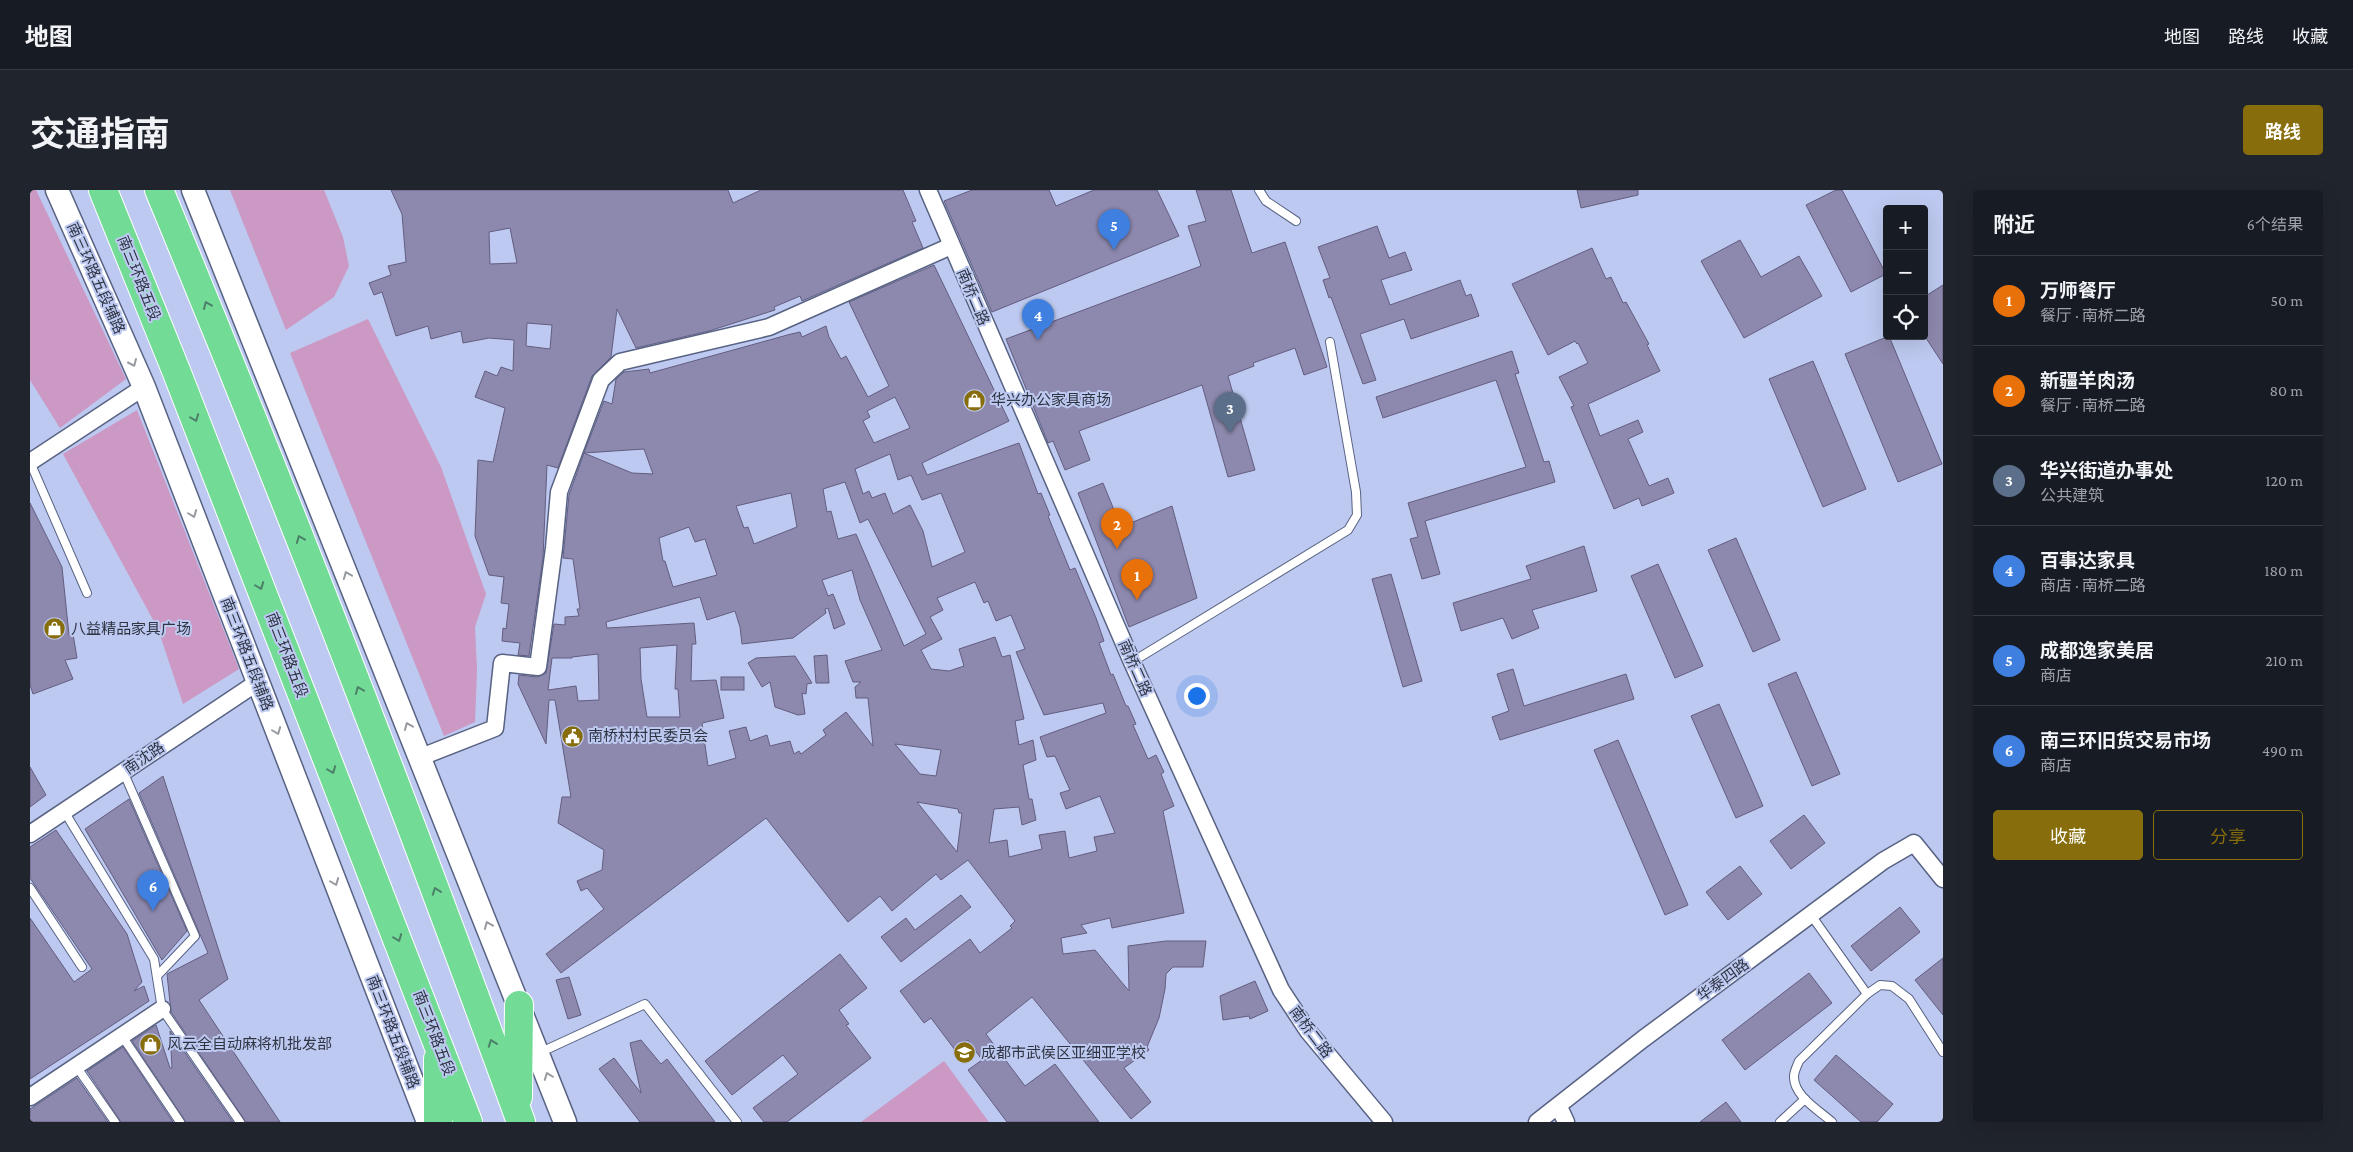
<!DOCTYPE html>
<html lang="zh">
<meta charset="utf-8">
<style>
:root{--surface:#171b24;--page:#20242c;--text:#f1f3f6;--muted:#9ea1a6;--line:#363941;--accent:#876d0b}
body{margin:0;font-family:"Crimson Pro","Noto Sans SC",serif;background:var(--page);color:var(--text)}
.controls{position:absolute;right:15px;top:15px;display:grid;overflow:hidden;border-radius:5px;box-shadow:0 5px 20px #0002}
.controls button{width:45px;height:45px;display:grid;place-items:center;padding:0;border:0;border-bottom:1px solid var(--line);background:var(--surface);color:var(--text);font:25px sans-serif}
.you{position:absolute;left:1166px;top:505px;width:18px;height:18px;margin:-12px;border:4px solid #fff;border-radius:50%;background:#1a73e8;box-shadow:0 0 0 8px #1a73e833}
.badge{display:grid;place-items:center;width:32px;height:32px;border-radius:50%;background:var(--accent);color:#fff;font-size:16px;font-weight:700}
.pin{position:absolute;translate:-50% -41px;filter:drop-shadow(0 1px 2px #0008)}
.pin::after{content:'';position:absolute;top:26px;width:18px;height:15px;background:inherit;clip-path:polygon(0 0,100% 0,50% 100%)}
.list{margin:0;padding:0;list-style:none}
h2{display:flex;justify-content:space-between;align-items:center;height:65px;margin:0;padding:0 20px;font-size:21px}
h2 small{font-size:16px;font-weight:400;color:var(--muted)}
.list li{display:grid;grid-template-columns:32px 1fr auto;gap:15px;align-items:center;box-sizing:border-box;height:90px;padding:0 20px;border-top:1px solid var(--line)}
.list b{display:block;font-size:19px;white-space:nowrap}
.list p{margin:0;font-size:16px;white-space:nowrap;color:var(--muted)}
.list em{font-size:16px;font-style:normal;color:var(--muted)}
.actions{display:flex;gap:10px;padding:15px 20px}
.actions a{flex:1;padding:11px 0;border:1px solid var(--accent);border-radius:5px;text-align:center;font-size:18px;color:var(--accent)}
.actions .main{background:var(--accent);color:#fff}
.icon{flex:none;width:28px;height:28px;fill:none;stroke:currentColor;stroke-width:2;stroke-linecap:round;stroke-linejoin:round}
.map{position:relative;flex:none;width:1913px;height:932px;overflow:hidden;border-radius:5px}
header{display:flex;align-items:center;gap:30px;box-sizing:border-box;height:70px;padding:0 25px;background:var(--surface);border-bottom:1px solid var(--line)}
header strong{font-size:24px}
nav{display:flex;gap:28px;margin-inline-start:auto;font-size:18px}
.intro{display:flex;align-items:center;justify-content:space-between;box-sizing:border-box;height:120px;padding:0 30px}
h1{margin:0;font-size:35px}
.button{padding:12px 22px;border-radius:5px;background:var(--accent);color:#fff;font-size:18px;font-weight:700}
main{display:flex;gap:30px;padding:0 30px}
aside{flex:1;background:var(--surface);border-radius:5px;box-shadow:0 5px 20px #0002}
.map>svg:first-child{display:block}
.green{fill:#cc98c4}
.building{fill:#8d88ad;stroke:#635d80;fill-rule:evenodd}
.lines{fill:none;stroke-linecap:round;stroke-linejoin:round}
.service-casing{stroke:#586283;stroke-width:10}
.minor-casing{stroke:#586283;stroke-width:19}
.secondary-casing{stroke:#586283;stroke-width:25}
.trunk-casing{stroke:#fff;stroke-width:30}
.service{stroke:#fff;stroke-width:8}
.minor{stroke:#fff;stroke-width:16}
.secondary{stroke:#fff;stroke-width:22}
.trunk{stroke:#72dc96;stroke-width:28}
.oneway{stroke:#4d8068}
.oneway2{stroke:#979aa1}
.labels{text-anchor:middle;stroke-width:4;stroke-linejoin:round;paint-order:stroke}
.street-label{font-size:15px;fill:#2f3443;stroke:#bdc9f0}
.poi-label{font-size:15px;fill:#2f3443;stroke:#bdc9f0;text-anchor:start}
</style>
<header>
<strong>地图</strong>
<nav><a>地图</a><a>路线</a><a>收藏</a></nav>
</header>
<div class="intro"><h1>交通指南</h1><a class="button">路线</a></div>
<main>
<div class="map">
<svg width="1913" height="932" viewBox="0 0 1913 932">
<rect width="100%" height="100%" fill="#bdc9f0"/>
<g class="green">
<path d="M0 0H6L96 189 30 238 0 190Z"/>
<path d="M200 0H294L313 47 319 76 304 107 256 140Z"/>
<path d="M338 129 411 277 456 404 445 437 447 480 445 532 414 546 260 163Z"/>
<path d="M107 220 209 479 153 514 128 439 33 264Z"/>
<path d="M914 871 959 932H831Z"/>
</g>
<g class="building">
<path d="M361 0H698L703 13 731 0H873L886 31 882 32 893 58 772 111 770 106 744 117 745 120 679 141 606 158 587 119 581 167 562 186 528 278 517 275 513 368 499 466 488 465 490 453 472 451 473 438 476 439 479 414 471 413 474 387 459 385 445 346 448 270 463 272 475 218 445 207 455 181 467 186 471 177 483 181 484 150 459 148 433 153 431 141 401 149 398 136 366 146 352 102 344 105 339 93 361 85 358 76 376 72 372 24ZM480 38 487 73 460 74 459 42ZM497 133 522 135 520 159 496 156Z"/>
<path d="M942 0H1019L1026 16 1064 0H1127L1149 46 962 122 914 11Z"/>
<path d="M1166 0H1201L1222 63 1255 52 1297 177 1274 185 1265 158 1223 173 1224 176 1198 186 1225 280 1198 287 1172 195 1049 241 1060 270 1035 280 1023 251 1018 253 976 149 1171 76 1158 36 1176 31Z"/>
<path d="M1547 0H1608V5L1551 18Z"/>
<path d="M1806 0H1812L1856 84 1821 102 1776 15Z"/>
<path d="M1347 36 1359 68 1375 62 1382 80 1351 90 1360 115 1430 90 1436 106 1441 104 1449 126 1381 149 1374 129 1330 144 1346 190 1333 194 1301 107 1299 108 1293 90 1300 88 1288 57Z"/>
<path d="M1710 50 1731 87 1769 66 1792 106 1714 148 1671 71Z"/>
<path d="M1562 58 1576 89 1581 87 1593 113 1596 112 1619 154 1617 155 1630 181 1558 214 1570 246 1608 230 1613 242 1598 249 1619 296 1638 288 1644 303 1612 316 1609 308 1584 319 1541 217 1544 216 1529 187 1558 173 1548 153 1547 154 1545 151 1518 165 1482 94Z"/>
<path d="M904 75 979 231 892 273 897 285 989 253 1008 304 1011 303 1020 325 1018 326 1040 380 1045 378 1066 428 1074 451 1069 453 1081 485 1083 484 1096 516H1098L1106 534 1103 535 1118 569 1126 565 1134 582 1131 584 1144 616 1133 621 1154 723 1082 738 1080 728 1051 735 1057 743 1031 748 1033 764 1065 760 1099 801 1098 756 1136 751H1176L1173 777H1143L1136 784 1135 799 1129 828 1117 857 1119 860 1094 878 1121 912 1101 929 1002 807 956 844 995 896 1025 874 1069 932H977L938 880 952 870 938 850 925 860 901 828 894 833 870 801 940 749 950 763 982 738 980 736 985 731 938 670 911 690 906 684 862 721 850 706 818 732 736 628 531 783 516 764 574 719 557 698 551 701 547 691 572 680 574 660 528 633 532 607H541L525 510H519L516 554 488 494 489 485 507 487 516 483 524 434 535 435V427L549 426 547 419H550L543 369 533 368 539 305 554 263 602 283 623 284 614 259 554 263 574 211 582 214 586 189 594 182 619 179 620 183 761 144 770 142 772 147 796 136 799 147 811 169 816 166 838 207 859 196 819 112ZM865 207 880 238 844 253 833 231 840 227 837 221ZM860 264 868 290 881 285 892 310 911 303 935 362 902 377 893 341 880 315 863 324 855 303 842 308 839 301 833 304 825 279ZM815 292 830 333 838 329 896 444 874 456 826 344 808 349 801 321 797 322 793 299ZM761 303 767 337 724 354 718 337 714 338 706 316ZM659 337 665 352 675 349 687 385 643 397 635 371H633L629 348ZM822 380 830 410 852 460 815 471 823 492H831L825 497 826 508H838L843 556 816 522 793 540 796 545 771 564 769 561 764 564 760 551 740 556 737 545 720 551 716 537 699 541 706 568 678 576 672 533 694 528 686 490 661 491 662 454H666L664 433 577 438 576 432 670 407 677 430 705 421 710 437 712 454 763 448 796 423 795 419 798 418 804 439 815 434 803 404 798 406 792 390ZM945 392 954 413 958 411 966 431 981 425 995 459 986 462 1014 525 1073 513 1076 523 1010 547 1017 567 1025 566 1040 600 1030 603 1036 619 1070 606 1085 643 1064 647 1067 661 1039 668 1035 641 1009 645 1012 659 979 667 977 650 959 653 964 619 989 617 992 635 1006 630 1002 609H999L993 575 1006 570 1003 550 989 555 985 531 994 529 980 465 972 467 965 447 929 459 934 476 919 481 901 479 891 460 912 449 900 427 913 420 907 408ZM647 455 645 499H648L650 527H617L611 489 610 458ZM568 464 569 510 548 511 546 496 518 500 522 468H542V467ZM865 554 911 560 906 586 890 584ZM887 612 928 619 929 623H932L927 662Z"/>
<path d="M1913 95V174L1894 145V107Z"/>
<path d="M1859 146 1912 274 1868 292 1815 164Z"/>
<path d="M1482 161 1489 183 1485 184 1514 272 1519 271 1525 292 1395 331 1410 384 1392 389 1380 349 1388 347 1378 313 1496 277 1466 190 1353 228 1346 207Z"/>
<path d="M1783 171 1836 299 1793 317 1739 189Z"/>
<path d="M1073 293 1091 337 1142 316 1167 408 1099 437 1048 303Z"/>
<path d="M0 313 32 377 39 445 43 444 47 468 35 470 43 489 3 504 0 495Z"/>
<path d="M1706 348 1750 450 1723 462 1678 360Z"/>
<path d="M1554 356 1567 401 1502 420 1509 438 1482 449 1473 428 1431 441 1423 413 1501 389 1496 376Z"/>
<path d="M1628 374 1673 476 1645 488 1601 386Z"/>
<path d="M1361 384 1392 491 1373 497 1342 389Z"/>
<path d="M797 465 799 493H786L784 466Z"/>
<path d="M765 466 782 493 777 494 776 504 772 503 775 524 768 525 745 517 740 492 732 497 718 473 726 468Z"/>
<path d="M1483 479 1494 516 1596 484 1604 509 1470 550 1462 527 1479 521 1467 484Z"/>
<path d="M1766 482 1810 584 1782 596 1738 494Z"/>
<rect x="691" y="487" width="23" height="13"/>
<path d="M1689 514 1733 616 1706 628 1661 526Z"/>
<path d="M1588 550 1658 715 1635 725 1564 560Z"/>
<path d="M0 577 16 605 0 617Z"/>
<path d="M133 586 198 789 169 810 250 932H216L141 822 137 784 178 763 109 603Z"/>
<path d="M99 609 157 741 132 770 55 639Z"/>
<path d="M1774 625 1795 653 1761 679 1740 651Z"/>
<path d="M26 640 97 744 112 792 104 801 114 796 119 811 0 889V728L44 792 62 779 0 688V657Z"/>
<path d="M1710 676 1732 704 1698 730 1676 702Z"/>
<path d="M931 705 941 717 871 772 851 747 876 728 885 740Z"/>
<path d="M1870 717 1890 742 1841 781 1821 756Z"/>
<path d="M810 764 837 798 809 820 819 834 816 835 841 868 757 932H734L723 918 768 884 753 865 702 905 675 871Z"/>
<path d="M1913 768V825L1885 790Z"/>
<path d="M1779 783 1802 813 1715 880 1692 850Z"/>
<path d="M539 787 551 825 538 829 526 790Z"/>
<path d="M1225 791 1238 821 1220 829 1219 826 1193 830 1190 806Z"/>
<path d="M126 835 140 878H142L140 841 203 932H156L102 851Z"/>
<path d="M611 850 631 874 637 869 685 932H610L569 879 584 868 611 903 600 853Z"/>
<path d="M93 857 143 932H91L57 881Z"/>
<path d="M1806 865 1863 914 1847 932H1831L1784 890Z"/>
<path d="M47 888 78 932H0V919Z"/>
<path d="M1696 912 1711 932H1670Z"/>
</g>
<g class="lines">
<defs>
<g id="service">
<path d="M1229 0 1236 11 1266 31"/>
<path d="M0 272 57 403"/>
<path d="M1102 472 1318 340 1327 325 1326 302 1300 152"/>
<path d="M93 581 165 746 127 786"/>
<path d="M34 621 124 769 132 819 210 932"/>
<path d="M0 698 52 777"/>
<path d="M1781 725 1837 804"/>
<path d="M92 846 150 932"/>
<path d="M509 863 615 814 707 932"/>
<path d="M46 876 85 932"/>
<path d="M1750 932 1775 909"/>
<path d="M1802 932C1790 921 1763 906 1764 886 1764 882 1767 876 1769 871L1837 804 1850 795 1862 796 1879 809 1913 862"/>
</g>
<g id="minor">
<path d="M898 0 1102 472 1251 800 1278 841 1354 932"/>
<path d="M0 272 114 197"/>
<path d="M391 567 465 538 472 473 508 477 524 358 529 302 571 190 590 172 739 137 921 56"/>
<path d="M0 644 228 492"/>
<path d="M0 907 132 819"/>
<path d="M1529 917 1536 932"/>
<path d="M1507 932 1613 849 1853 671 1884 653 1913 689"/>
</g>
<g id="secondary">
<path d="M27 0 114 197 398 932"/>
<path d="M163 0 535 932"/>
</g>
<g id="trunk">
<path d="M73 0 147 183 438 932"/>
<path d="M129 0C257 308 377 619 491 932"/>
<path d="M408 869V932"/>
<path d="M488 907 489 815"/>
</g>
</defs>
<use href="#service" class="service-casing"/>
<use href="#minor" class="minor-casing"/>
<use href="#secondary" class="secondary-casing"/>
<use href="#trunk" class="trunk-casing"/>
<use href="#service" class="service"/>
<use href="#minor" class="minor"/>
<use href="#secondary" class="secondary"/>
<use href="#trunk" class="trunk"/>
</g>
<defs><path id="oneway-chevron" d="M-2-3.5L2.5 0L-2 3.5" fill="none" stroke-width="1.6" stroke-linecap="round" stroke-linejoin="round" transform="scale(1.25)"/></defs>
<g class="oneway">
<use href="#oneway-chevron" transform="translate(177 115) rotate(-113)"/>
<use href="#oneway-chevron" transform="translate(165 228) rotate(69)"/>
<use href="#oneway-chevron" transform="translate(270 349) rotate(-112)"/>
<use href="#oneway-chevron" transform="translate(230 396) rotate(69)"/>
<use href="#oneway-chevron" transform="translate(329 500) rotate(-112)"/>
<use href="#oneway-chevron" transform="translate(302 580) rotate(69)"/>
<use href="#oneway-chevron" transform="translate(406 701) rotate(-110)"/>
<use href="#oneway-chevron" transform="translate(368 748) rotate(69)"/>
<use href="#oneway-chevron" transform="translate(462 853) rotate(-110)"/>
</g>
<g class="oneway2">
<use href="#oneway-chevron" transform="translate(103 173) rotate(66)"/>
<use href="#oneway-chevron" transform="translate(163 324) rotate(69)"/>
<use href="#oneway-chevron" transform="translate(317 385) rotate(-112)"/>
<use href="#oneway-chevron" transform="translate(378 536) rotate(-112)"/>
<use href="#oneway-chevron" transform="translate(247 541) rotate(69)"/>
<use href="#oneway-chevron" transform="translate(305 692) rotate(69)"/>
<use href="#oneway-chevron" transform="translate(458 735) rotate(-112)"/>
<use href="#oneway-chevron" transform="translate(518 886) rotate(-111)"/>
</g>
<defs>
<symbol id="shop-disc" viewBox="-11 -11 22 22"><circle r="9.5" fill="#876d0b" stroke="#bdc9f0"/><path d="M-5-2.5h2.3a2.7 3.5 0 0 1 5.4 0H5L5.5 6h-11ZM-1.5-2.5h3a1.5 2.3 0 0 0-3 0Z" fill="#fff"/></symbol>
<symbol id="civic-disc" viewBox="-11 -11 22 22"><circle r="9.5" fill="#876d0b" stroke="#bdc9f0"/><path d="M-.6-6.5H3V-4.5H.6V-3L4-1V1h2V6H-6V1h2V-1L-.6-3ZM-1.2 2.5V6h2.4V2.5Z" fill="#fff"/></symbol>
<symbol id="school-disc" viewBox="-11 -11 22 22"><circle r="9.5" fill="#876d0b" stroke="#bdc9f0"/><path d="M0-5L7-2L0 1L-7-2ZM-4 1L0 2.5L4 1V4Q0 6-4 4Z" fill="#fff"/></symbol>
</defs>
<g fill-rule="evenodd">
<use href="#shop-disc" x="932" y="198" width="25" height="25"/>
<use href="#shop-disc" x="12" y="426" width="25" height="25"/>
<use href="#civic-disc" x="530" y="534" width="25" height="25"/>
<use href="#shop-disc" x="108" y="842" width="25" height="25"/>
<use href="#school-disc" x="922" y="850" width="25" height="25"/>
</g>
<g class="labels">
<g class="street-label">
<text transform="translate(66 88) rotate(66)" y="5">南三环路五段辅路</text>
<text transform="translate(109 88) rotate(68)" y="5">南三环路五段</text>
<text transform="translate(943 107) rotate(67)" y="5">南桥二路</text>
<text transform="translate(217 464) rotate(69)" y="5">南三环路五段辅路</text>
<text transform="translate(257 465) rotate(69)" y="5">南三环路五段</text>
<text transform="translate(1105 478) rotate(66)" y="5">南桥二路</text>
<text transform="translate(114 568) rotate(-34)" y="5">南沈路</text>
<text transform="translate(1693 790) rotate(-36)" y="5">华泰四路</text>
<text transform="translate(363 842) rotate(69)" y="5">南三环路五段辅路</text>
<text transform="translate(1281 842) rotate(53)" y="5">南桥二路</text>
<text transform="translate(404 843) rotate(69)" y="5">南三环路五段</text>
</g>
<g class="poi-label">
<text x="961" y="215">华兴办公家具商场</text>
<text x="41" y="444">八益精品家具广场</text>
<text x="558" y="551">南桥村村民委员会</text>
<text x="137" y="859">风云全自动麻将机批发部</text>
<text x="951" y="868">成都市武侯区亚细亚学校</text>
</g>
</g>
</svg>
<div class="controls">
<button>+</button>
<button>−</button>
<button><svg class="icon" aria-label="locate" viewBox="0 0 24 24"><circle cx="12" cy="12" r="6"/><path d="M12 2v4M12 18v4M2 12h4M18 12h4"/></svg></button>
</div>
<div class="you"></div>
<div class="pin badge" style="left:1107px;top:410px;background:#e8710a">1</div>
<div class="pin badge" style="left:1087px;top:359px;background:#e8710a">2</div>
<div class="pin badge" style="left:1200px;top:243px;background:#5c6f8a">3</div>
<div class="pin badge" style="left:1008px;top:150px;background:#3f7fe0">4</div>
<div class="pin badge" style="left:1084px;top:60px;background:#3f7fe0">5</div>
<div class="pin badge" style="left:123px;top:721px;background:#3f7fe0">6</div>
</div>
<aside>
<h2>附近<small>6个结果</small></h2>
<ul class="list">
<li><span class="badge" style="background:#e8710a">1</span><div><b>万师餐厅</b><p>餐厅 · 南桥二路</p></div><em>50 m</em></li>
<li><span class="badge" style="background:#e8710a">2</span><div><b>新疆羊肉汤</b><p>餐厅 · 南桥二路</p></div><em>80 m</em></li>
<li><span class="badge" style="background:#5c6f8a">3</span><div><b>华兴街道办事处</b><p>公共建筑</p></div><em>120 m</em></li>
<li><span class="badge" style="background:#3f7fe0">4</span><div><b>百事达家具</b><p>商店 · 南桥二路</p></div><em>180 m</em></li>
<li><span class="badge" style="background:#3f7fe0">5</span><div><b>成都逸家美居</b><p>商店</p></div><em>210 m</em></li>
<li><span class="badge" style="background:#3f7fe0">6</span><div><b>南三环旧货交易市场</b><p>商店</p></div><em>490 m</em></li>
</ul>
<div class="actions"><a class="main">收藏</a><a>分享</a></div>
</aside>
</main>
